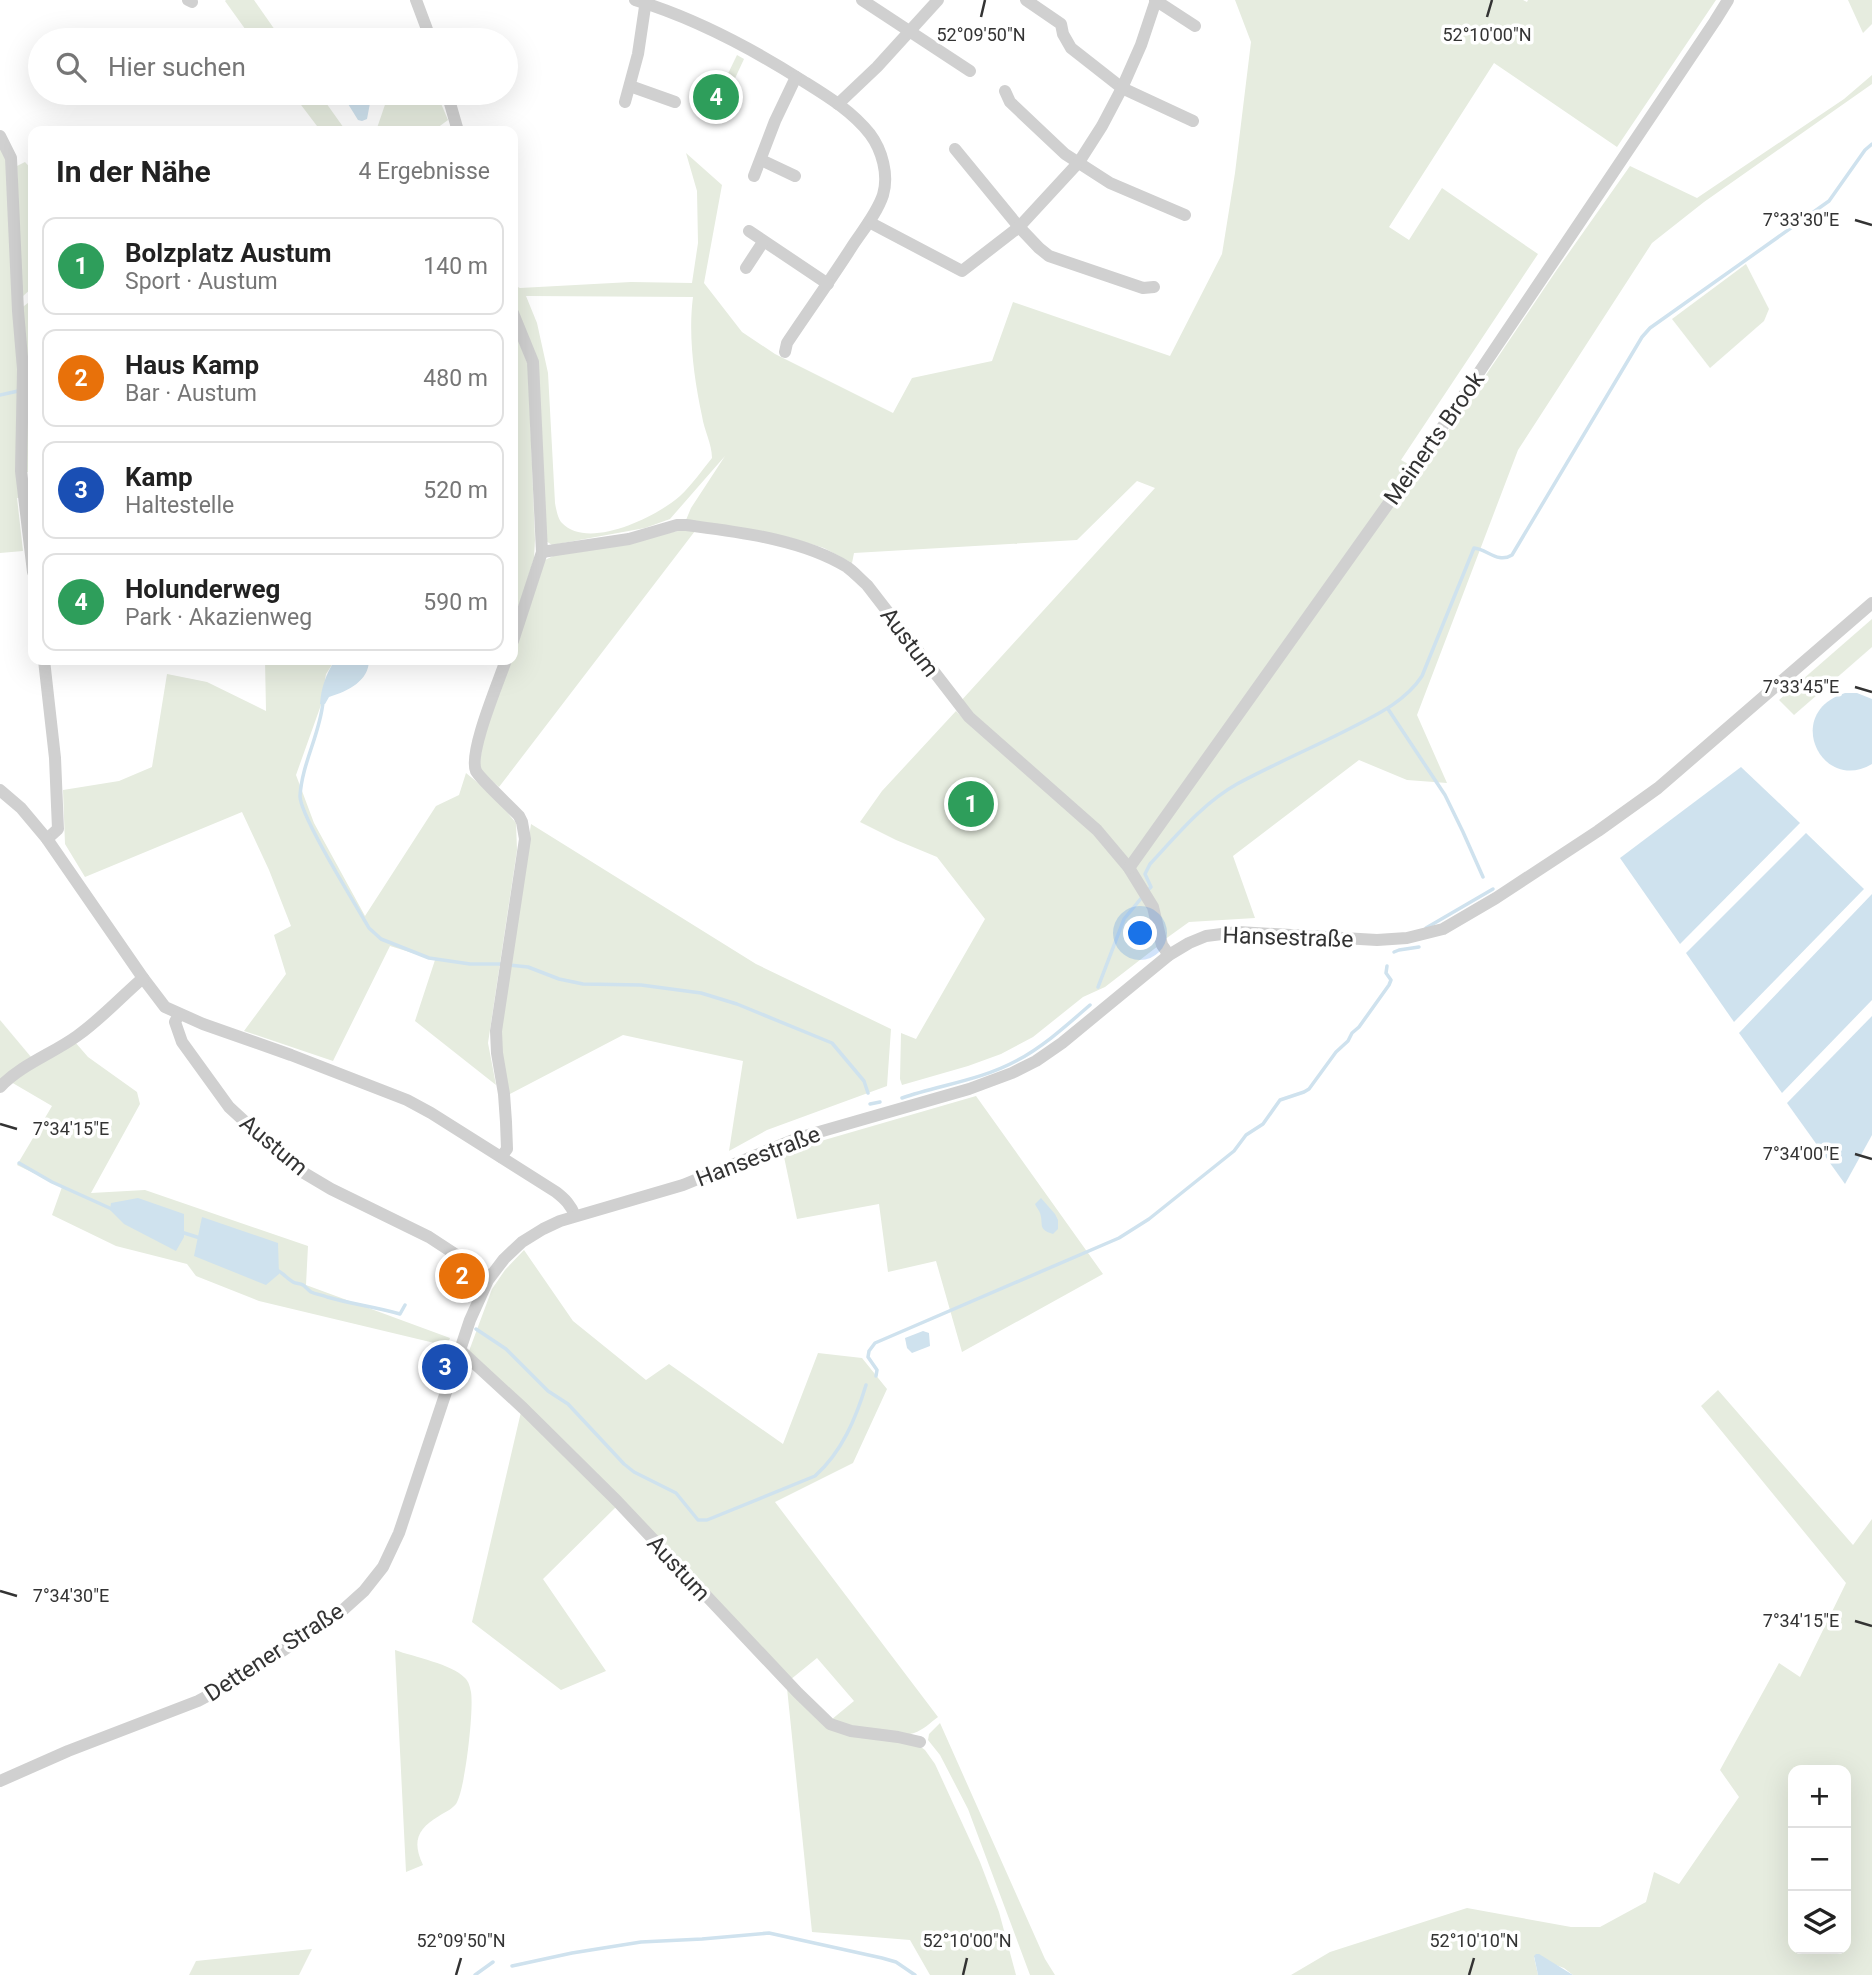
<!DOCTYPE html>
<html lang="de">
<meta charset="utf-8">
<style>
:root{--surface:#fff;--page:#f6f6f6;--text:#222;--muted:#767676;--line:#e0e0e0;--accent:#e63946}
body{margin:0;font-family:Roboto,sans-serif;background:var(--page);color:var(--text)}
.controls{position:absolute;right:21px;bottom:21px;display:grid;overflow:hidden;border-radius:14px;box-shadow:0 7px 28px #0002}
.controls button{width:63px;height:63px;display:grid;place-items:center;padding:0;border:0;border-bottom:2px solid var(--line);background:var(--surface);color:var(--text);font:35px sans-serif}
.you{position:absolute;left:1141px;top:934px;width:24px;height:24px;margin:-18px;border:5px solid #fff;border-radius:50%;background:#1a73e8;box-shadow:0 0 0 10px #1a73e833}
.badge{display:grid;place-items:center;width:46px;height:46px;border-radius:50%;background:var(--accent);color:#fff;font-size:23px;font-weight:700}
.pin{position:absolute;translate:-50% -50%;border:4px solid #fff;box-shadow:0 2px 7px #0006}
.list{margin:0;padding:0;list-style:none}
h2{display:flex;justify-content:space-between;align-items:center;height:91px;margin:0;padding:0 28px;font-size:30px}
h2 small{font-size:23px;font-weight:400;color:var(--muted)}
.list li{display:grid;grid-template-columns:46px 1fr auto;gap:21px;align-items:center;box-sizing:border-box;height:98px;margin:0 14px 14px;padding:0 14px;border:2px solid var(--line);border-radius:14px}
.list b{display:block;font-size:26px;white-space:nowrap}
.list p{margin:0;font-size:23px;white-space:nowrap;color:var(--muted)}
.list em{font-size:23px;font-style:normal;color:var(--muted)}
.icon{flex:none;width:38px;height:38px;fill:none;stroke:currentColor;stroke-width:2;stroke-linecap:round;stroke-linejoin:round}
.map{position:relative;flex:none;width:1872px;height:1975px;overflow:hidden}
.search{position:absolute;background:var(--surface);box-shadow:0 7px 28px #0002;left:28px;top:28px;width:490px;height:77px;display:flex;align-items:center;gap:18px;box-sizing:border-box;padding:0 24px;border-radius:38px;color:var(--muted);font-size:26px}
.panel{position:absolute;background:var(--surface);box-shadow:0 7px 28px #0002;left:28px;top:126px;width:490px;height:539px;border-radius:14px}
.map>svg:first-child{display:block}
.green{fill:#e6ecdf;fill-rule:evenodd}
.water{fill:#cfe2ee}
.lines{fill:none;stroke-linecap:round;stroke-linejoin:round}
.stream{stroke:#cfe2ee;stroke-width:3.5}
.minor{stroke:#d0d0d0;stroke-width:12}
.ticks{fill:none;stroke:#333;stroke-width:2.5}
.labels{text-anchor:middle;stroke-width:7;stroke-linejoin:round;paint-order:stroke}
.street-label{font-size:23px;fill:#333;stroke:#fff}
.ticks-label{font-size:18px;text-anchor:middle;fill:#333;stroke:#fff;stroke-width:7;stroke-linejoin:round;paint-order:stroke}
</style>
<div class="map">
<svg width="1872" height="1975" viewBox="0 0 1872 1975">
<rect width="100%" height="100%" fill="#fff"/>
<g class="green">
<path d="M226 0H254L282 40H253L225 1Z"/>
<path d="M1235 0H1523L1527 2 1528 0H1716L1617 147 1494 63 1389 227 1409 240 1442 188 1538 254 1401 460 1421 471 1556 271 1630 166 1697 198 1844 99 1872 75V84L1704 202 1652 243 1518 450 1417 715 1447 783 1407 780 1359 760 1233 856 1255 918 1189 922 1164 940 1132 867 960 702 1155 488 1137 481 1077 540 854 553 852 563 824 548 788 537 686 520 691 508 725 456 670 519 645 528 552 545 546 541 538 362 513 298V285L520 288 631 282 692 283 698 243 697 191 686 153 722 185 704 283 742 332 775 354 893 413 912 378 992 361 1013 302 1170 356 1222 254 1235 173 1251 42ZM526 296 693 297C688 335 694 378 702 416 704 430 712 444 712 458 702 470 692 485 680 496 658 516 588 551 562 523 558 519 556 509 555 503L548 373 537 323Z"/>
<path d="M1848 0H1872V24L1863 33Z"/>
<path d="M737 55 744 59 718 115 702 109 714 79 723 84Z"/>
<path d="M292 93H319L346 131H312L317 126Z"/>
<path d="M389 93 437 94 448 120 433 131H376Z"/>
<path d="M0 136 11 158 19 310 33 299V472H21L24 497 17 498 23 551 0 553Z"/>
<path d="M25 162 33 171V287L22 297 17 166Z"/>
<path d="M1746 264 1769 309 1764 321 1710 368 1672 319Z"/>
<path d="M513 327 528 365 535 540 534 558 519 606 513 601Z"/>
<path d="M678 531H695L499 787 479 770 484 734 511 660H513V654L545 560 553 556Z"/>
<path d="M1872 619V647L1794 715 1779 700Z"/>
<path d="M265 660H335L326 674 321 705 296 775 314 823 365 916 436 806 459 795 466 773 493 795 516 823 517 850 488 1043 496 1085 415 1021 435 960 390 946 333 1061 244 1031 286 974 274 935 291 926 269 870 242 812 85 877 65 844 63 790 119 781 152 767 167 674 207 682 266 711Z"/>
<path d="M956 711 969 724 1095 832 1126 870 1150 909 1158 946 1105 987 1083 997 1033 1037 1001 1054 968 1066 902 1085 900 1079 901 1033 916 1039 985 919 937 857 896 840 860 822 882 791Z"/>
<path d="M531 824 756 964 891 1029 887 1086 767 1130 729 1151 743 1061 623 1035 508 1095 499 1044Z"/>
<path d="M0 1020 31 1057 0 1083Z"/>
<path d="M75 1042 88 1057 137 1092 140 1104 91 1193 145 1190 308 1246 306 1285 450 1338 447 1346 259 1301 196 1276 187 1264 116 1246 52 1215 62 1187 17 1165 52 1106 11 1082Z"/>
<path d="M976 1096 1103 1274 962 1352 936 1261 888 1272 879 1204 797 1219 783 1152Z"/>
<path d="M524 1250 573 1321 646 1380 669 1364 783 1444 818 1353 862 1358 887 1389 853 1463 775 1502 938 1717C930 1723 923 1730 914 1733 902 1738 844 1726 831 1720L854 1701 817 1658 790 1680 469 1351 492 1289 505 1270Z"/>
<path d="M1718 1390 1853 1545 1872 1519V1975H1573L1564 1968 1534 1957 1538 1975H1291L1330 1952 1467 1908 1571 1927H1600L1646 1902 1654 1872 1679 1884 1739 1797 1720 1770 1779 1663 1800 1677 1846 1583 1701 1406ZM1793 1770H1846V1949H1793Z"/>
<path d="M521 1412 617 1506 543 1579 606 1671 561 1690 472 1622Z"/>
<path d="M395 1650C414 1657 452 1664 465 1678 469 1682 470 1687 471 1692 474 1710 465 1791 456 1804 451 1810 445 1812 439 1816 417 1829 412 1842 423 1865L406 1872Z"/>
<path d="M787 1688 828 1726 918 1745 925 1750 935 1764 980 1862 999 1912 1016 1975H930L910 1940 812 1932Z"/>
<path d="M940 1723 1045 1959 1055 1975H1030L968 1809 940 1755 928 1740 929 1734Z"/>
<path d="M312 1949 299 1975H189L196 1961Z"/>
</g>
<g class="water">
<path d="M344 93H365L370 103 367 119 362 121 358 120 345 99Z"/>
<path d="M335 660H369C369 681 348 691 329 697L325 704H320C321 688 326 674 335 660Z"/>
<path d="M1845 693H1857L1872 699V764C1822 794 1782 713 1845 693Z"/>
<path d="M1741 767 1800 823 1680 944 1620 858Z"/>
<path d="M1806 833 1864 889 1734 1022 1686 953Z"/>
<path d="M1872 894V1000L1782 1093 1739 1033Z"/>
<path d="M1872 1016V1135L1845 1184 1787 1103Z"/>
<path d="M138 1198 184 1214V1237L176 1251 124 1224 110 1210 111 1203Z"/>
<path d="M1041 1198 1055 1214 1058 1220V1229L1053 1234C1037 1229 1044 1225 1040 1213 1039 1210 1036 1207 1035 1204Z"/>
<path d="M202 1217 278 1243 279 1274 266 1285 194 1256Z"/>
<path d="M923 1331 929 1333 930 1346 912 1353 907 1348 905 1338Z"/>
<path d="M1536 1954H1539L1573 1975H1538L1534 1956Z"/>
</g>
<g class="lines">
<g class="stream">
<path d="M25 388 33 384"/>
<path d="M0 395 18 391"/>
<path d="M323 702C320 734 302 763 300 796 300 816 356 905 369 928L381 939 429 958 470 964H502"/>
<path d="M1388 709 1445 795 1463 832 1483 877"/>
<path d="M1148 890 1151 887 1145 874 1150 864C1177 835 1203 803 1237 784 1274 764 1312 748 1349 729 1376 715 1405 702 1422 676L1474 548C1487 549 1498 564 1512 555L1642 337 1650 328 1829 201 1865 150 1872 144"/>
<path d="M1426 928 1493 889"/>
<path d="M1394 952 1399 950 1419 947"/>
<path d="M509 965 528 967 559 979 583 984 641 985 701 993 737 1004 832 1043 864 1081 868 1093"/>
<path d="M1098 987 1124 919 1143 896"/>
<path d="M902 1098C940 1085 981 1080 1016 1061 1043 1047 1067 1025 1090 1005"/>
<path d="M870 1104 880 1102"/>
<path d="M19 1163 52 1182 114 1210"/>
<path d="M181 1232 200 1238"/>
<path d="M275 1269C285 1274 286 1278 293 1282 296 1284 300 1283 303 1285 306 1287 308 1290 311 1292 315 1294 322 1295 327 1297 351 1304 376 1307 400 1314L405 1305"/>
<path d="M476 1329 506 1349 548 1391 568 1404 624 1464 634 1472 676 1493 698 1520H707L815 1476C842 1452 856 1418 866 1385"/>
<path d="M876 1376 877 1370 868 1357 869 1351 875 1343 1119 1238 1149 1219 1234 1151 1246 1135 1263 1124 1280 1100 1304 1092 1309 1089 1336 1052 1348 1041 1352 1033 1359 1027 1389 985 1391 980 1386 973 1387 966"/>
<path d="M512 1966 572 1953 641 1942 702 1939 769 1933 882 1958 896 1962 915 1975"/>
<path d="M475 1975 493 1962"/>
</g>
<g class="minor">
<path d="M188 0 192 2"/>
<path d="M416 0 431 40"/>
<path d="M635 0C695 18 751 48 803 81 827 96 852 111 870 134 882 150 889 175 883 195 877 213 863 230 853 245 832 278 809 310 787 343L785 352"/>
<path d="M862 0 970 71"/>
<path d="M1026 0 1061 24 1063 34 1071 48 1122 88 1193 121"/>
<path d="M1155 0 1195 26"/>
<path d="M630 86 675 102"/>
<path d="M1005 91 1010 102 1065 154 1110 183 1185 215"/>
<path d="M447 93 458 131"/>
<path d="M625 102 638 54 646 0"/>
<path d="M838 104 877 67 938 0"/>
<path d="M0 136 11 158 18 311 23 369 21 471 33 572"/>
<path d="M955 149 1019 227 1039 248 1049 256 1143 288 1154 287"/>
<path d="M761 160 795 176"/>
<path d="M754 176 775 121 796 77"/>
<path d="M869 222 962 271 1019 227 1079 162 1102 126 1122 88 1141 45 1156 0"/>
<path d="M749 231 828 284"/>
<path d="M746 268 763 242"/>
<path d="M513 313 533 362 542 552 513 641"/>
<path d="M542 552 629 539 677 525H686C738 532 802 539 847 567 854 572 860 579 867 585L969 717 1097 830 1129 868 1153 907 1162 945 1169 955"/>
<path d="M44 660 55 758 58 829 47 839"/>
<path d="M0 790 21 808 47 839 143 978 165 1007 203 1024 291 1055 407 1100 431 1113 556 1192C565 1199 571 1205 575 1216"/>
<path d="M1129 868 1435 438 1715 21 1728 0"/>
<path d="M179 1014 175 1022 182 1042 229 1107 294 1167 331 1189 429 1237 490 1277"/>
<path d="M0 1087C22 1064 52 1054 77 1036 101 1019 121 997 143 978"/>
<path d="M501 1157 507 1149 506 1122 504 1094 497 1053 496 1031 525 839 522 822 519 816C511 807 480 779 476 771 468 753 499 681 506 660"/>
<path d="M460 1350 523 1408 617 1501 798 1693 830 1724 851 1731 898 1737 920 1742"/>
<path d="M0 1781 68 1751 198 1701 247 1675 344 1609 364 1591 383 1567 399 1533 470 1320 488 1280 504 1259 522 1242 543 1229 560 1221 683 1185 798 1138 969 1089 1012 1073 1036 1061 1062 1043 1169 955 1189 943 1206 936 1238 932 1377 940 1407 938 1443 929 1496 898 1598 831 1658 788 1872 603"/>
</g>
</g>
<path class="ticks" d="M981 17 985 0M1487 17 1492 0M1855 220 1872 225M1855 687 1872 692M0 1124 17 1129M1855 1154 1872 1159M0 1591 17 1596M1855 1621 1872 1626M456 1975 461 1958M963 1975 967 1958M1469 1975 1474 1958"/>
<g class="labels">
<g class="street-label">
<text transform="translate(1434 438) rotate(-55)" y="8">Meinerts Brook</text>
<text transform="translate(910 642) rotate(53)" y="8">Austum</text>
<text transform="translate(1288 937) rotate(2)" y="8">Hansestraße</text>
<text transform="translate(274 1145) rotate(40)" y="8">Austum</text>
<text transform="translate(758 1156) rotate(-21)" y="8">Hansestraße</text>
<text transform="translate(679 1568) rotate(47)" y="8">Austum</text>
<text transform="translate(274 1652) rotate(-33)" y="8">Dettener Straße</text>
</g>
</g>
<g class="ticks-label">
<text x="981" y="41">52°09'50"N</text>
<text x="1487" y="41">52°10'00"N</text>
<text x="1801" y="226">7°33'30"E</text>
<text x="1801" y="693">7°33'45"E</text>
<text x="71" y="1135">7°34'15"E</text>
<text x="1801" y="1160">7°34'00"E</text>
<text x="71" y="1602">7°34'30"E</text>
<text x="1801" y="1627">7°34'15"E</text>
<text x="461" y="1947">52°09'50"N</text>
<text x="967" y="1947">52°10'00"N</text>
<text x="1474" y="1947">52°10'10"N</text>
</g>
</svg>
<div class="controls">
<button>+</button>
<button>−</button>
<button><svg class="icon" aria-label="layers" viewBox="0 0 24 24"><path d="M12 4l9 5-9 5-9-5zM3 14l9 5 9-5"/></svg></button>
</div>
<div class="you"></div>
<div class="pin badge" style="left:971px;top:804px;background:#2e9e5b">1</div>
<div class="pin badge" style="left:462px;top:1276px;background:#e8710a">2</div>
<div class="pin badge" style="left:445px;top:1367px;background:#1a4fb4">3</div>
<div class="pin badge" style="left:716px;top:97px;background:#2e9e5b">4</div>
<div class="search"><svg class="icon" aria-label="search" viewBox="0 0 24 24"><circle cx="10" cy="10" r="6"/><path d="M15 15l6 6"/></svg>Hier suchen</div>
<section class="panel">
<h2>In der Nähe<small>4 Ergebnisse</small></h2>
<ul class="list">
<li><span class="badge" style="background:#2e9e5b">1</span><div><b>Bolzplatz Austum</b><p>Sport · Austum</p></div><em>140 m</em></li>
<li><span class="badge" style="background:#e8710a">2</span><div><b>Haus Kamp</b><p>Bar · Austum</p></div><em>480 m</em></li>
<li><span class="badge" style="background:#1a4fb4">3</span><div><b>Kamp</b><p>Haltestelle</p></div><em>520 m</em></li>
<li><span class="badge" style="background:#2e9e5b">4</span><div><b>Holunderweg</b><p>Park · Akazienweg</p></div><em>590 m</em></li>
</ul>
</section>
</div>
